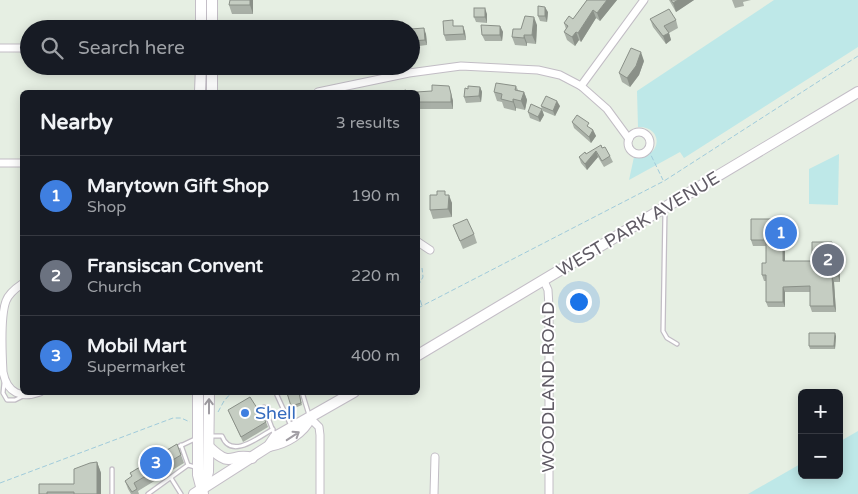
<!DOCTYPE html>
<meta charset="utf-8">
<style>
:root{--surface:#171b24;--page:#20242c;--text:#f1f3f6;--muted:#9ea1a6;--line:#363941;--accent:#7c3aed}
body{margin:0;font-family:"Varela Round",sans-serif;background:var(--page);color:var(--text)}
.controls{position:absolute;right:15px;bottom:15px;display:grid;overflow:hidden;border-radius:8px;box-shadow:0 2px 12px #0003}
.controls button{width:45px;height:45px;display:grid;place-items:center;padding:0;border:0;border-bottom:1px solid var(--line);background:var(--surface);color:var(--text);font:25px sans-serif}
.you{position:absolute;left:578px;top:301px;width:18px;height:18px;margin:-12px;border:4px solid #fff;border-radius:50%;background:#1a73e8;box-shadow:0 0 0 8px #1a73e833}
.badge{display:grid;place-items:center;width:32px;height:32px;border-radius:50%;background:var(--accent);color:#fff;font-size:16px;font-weight:700}
.pin{position:absolute;translate:-50% -50%;border:2px solid #fff;box-shadow:0 1px 5px #0006}
.list{margin:0;padding:0;list-style:none}
h2{display:flex;justify-content:space-between;align-items:center;height:65px;margin:0;padding:0 20px;font-size:21px}
h2 small{font-size:16px;font-weight:400;color:var(--muted)}
.list li{display:grid;grid-template-columns:32px 1fr auto;gap:15px;align-items:center;box-sizing:border-box;height:80px;padding:0 20px;border-top:1px solid var(--line)}
.list b{display:block;font-size:19px;white-space:nowrap}
.list p{margin:0;font-size:16px;white-space:nowrap;color:var(--muted)}
.list em{font-size:16px;font-style:normal;color:var(--muted)}
.icon{flex:none;width:28px;height:28px;fill:none;stroke:currentColor;stroke-width:2;stroke-linecap:round;stroke-linejoin:round}
.map{position:relative;flex:none;width:858px;height:494px;overflow:hidden}
.search{position:absolute;background:var(--surface);box-shadow:0 2px 12px #0003;left:20px;top:20px;width:400px;height:55px;display:flex;align-items:center;gap:12px;box-sizing:border-box;padding:0 18px;border-radius:28px;color:var(--muted);font-size:19px}
.panel{position:absolute;background:var(--surface);box-shadow:0 2px 12px #0003;left:20px;top:90px;width:400px;height:305px;border-radius:8px}
.map>svg:first-child{display:block}
.green{fill:#bee8e8}
.lines{fill:none;stroke-linecap:round;stroke-linejoin:round}
.lane-casing{stroke:#c2bdc5;stroke-width:5.5}
.street-casing{stroke:#c2bdc5;stroke-width:9}
.secondary-casing{stroke:#c4bec7;stroke-width:12}
.path{stroke:#a0cbdb;stroke-width:1;stroke-dasharray:5 2.5;stroke-linecap:butt}
.lane{stroke:#fff;stroke-width:3}
.street{stroke:#fff;stroke-width:7}
.secondary{stroke:#fff;stroke-width:10}
.wall{fill:#a9b0a7}
.shaded-wall{fill:#8a9088}
.building{fill:#c5cdc2;stroke:#8a9088}
.oneway{stroke:#a09da3}
.shop-dot{fill:#3f7fe0;stroke:#fff;stroke-width:2}
.labels{text-anchor:middle;stroke-width:4;stroke-linejoin:round;paint-order:stroke}
.street-label{font-size:18px;fill:#605b65;stroke:#fff}
.shop-label{font-size:18px;fill:#366cbe;stroke:#fff;text-anchor:start}
</style>
<div class="map">
<svg width="858" height="494" viewBox="0 0 858 494">
<rect width="100%" height="100%" fill="#e6efe3"/>
<g class="green">
<path d="M774 0H858V47L684 158 680 152 629 180 634 157C663 159 664 126 638 127L637 91Z"/>
<path d="M839 154 838 205 809 204V169Z"/>
<path d="M858 431V494H748L802 463V475H839V442Z"/>
</g>
<g class="lines">
<defs>
<g id="lane">
<path d="M665 211 663 331 667 338 677 344"/>
<path d="M4 383 3 393 7 400H15L23 396"/>
<path d="M279 392 276 393 291 426"/>
<path d="M302 392 309 415"/>
<path d="M264 407 275 436"/>
<path d="M209 436H222C231 460 259 437 273 429"/>
<path d="M181 445 188 465"/>
<path d="M176 448 195 439"/>
<path d="M112 469V494"/>
<path d="M171 478 181 494"/>
<path d="M148 494 188 465 195 467"/>
</g>
<g id="street">
<path d="M0 48H29"/>
<path d="M581 86 644 0"/>
<path d="M318 92 409 73 461 66 538 70 560 75 581 86 607 109 629 139"/>
<circle cx="639" cy="143" r="11"/>
<path d="M0 163H22"/>
<path d="M418 242 430 250"/>
<path d="M544 281 548 290 549 307V494"/>
<path d="M22 284C16 288 9 293 6 301 0 317 2 354 3 372 7 393 21 399 40 392"/>
<path d="M310 418 319 427 320 435V494"/>
<path d="M434 494 435 457"/>
</g>
<g id="secondary">
<path d="M201 0V29"/>
<path d="M212 0V29"/>
<path d="M212 66V92"/>
<path d="M200 92 201 66"/>
<path d="M418 355 858 92"/>
<path d="M198 392V475L203 494"/>
<path d="M269 446C286 443 303 433 310 418"/>
<path d="M209 447C233 470 230 452 252 458"/>
<path d="M203 489 208 472 209 392"/>
<path d="M194 494 269 446 275 437 354 392"/>
</g>
</defs>
<use href="#lane" class="lane-casing"/>
<use href="#street" class="street-casing"/>
<use href="#secondary" class="secondary-casing"/>
<g class="path">
<path d="M648 149 663 180"/>
<path d="M418 286 423 277 422 268"/>
<path d="M418 293 422 306"/>
<path d="M418 308 664 181 858 56"/>
<path d="M218 412 224 401 232 392"/>
<path d="M0 483 173 418H181L190 422"/>
</g>
<use href="#lane" class="lane"/>
<use href="#street" class="street"/>
<use href="#secondary" class="secondary"/>
</g>
<g class="wall">
<path d="M253 0V14H232L229 5Z"/>
<path d="M587 0H617L600 21 596 18 581 42 579 40 575 46 567 40 564 32 566 29 564 23 573 19Z"/>
<path d="M669 0H694L676 12Z"/>
<path d="M732 0H751L743 2 744 6 735 8Z"/>
<path d="M548 12 547 22 540 21 538 16Z"/>
<path d="M487 14V23L476 22 474 17Z"/>
<path d="M650 19 676 20 678 28 669 33 671 40 666 44 653 27Z"/>
<path d="M537 25 536 44 527 43V46L515 45 512 37 521 29Z"/>
<path d="M455 26H463L465 32 466 40 446 41 444 35Z"/>
<path d="M500 26 503 32 502 41H485L482 35Z"/>
<path d="M411 29 426 34 427 45 411 47Z"/>
<path d="M644 61 639 75 630 87 622 82 619 73Z"/>
<path d="M228 66H243V72H230Z"/>
<path d="M258 66H286L287 72H270L268 67H258Z"/>
<path d="M516 86 518 90 524 92 527 100 525 110 516 108V111L504 108 502 102 497 101 494 92Z"/>
<path d="M480 87 482 92 481 102 466 103 464 97 468 89Z"/>
<path d="M418 92 451 93 453 101V109H418Z"/>
<path d="M541 106H560L555 116 543 111Z"/>
<path d="M528 112 544 115 540 122 530 118Z"/>
<path d="M572 122 591 128 593 130 596 136 591 143 574 128Z"/>
<path d="M602 148 610 156 613 162 604 167 598 157 587 170 581 163 579 157 586 154Z"/>
<path d="M446 195 452 203V217L433 219 430 210Z"/>
<path d="M783 219 785 225V261H812L834 248V262L840 267V282H834L836 312H812L810 306V292H785V307H768L766 302V281H764L762 275 766 263V246H753L751 240Z"/>
<path d="M453 225 474 234 477 243 463 249Z"/>
<path d="M836 336 835 349H810L809 346Z"/>
<path d="M299 392 302 405 292 409 287 393Z"/>
<path d="M228 410 266 422 268 427 243 442Z"/>
<path d="M177 444 184 463 138 491 139 494H131L128 489 125 481 132 477 130 473 149 461 148 457 157 456Z"/>
<path d="M97 462 101 473V494H39L74 484Z"/>
</g>
<g class="shaded-wall">
<path d="M250 0H253V14L250 5Z"/>
<path d="M607 0H617L600 21 597 13Z"/>
<path d="M678 0H694L676 12 673 3Z"/>
<path d="M545 7 548 12 547 22 545 16Z"/>
<path d="M485 8 487 14V23L485 17Z"/>
<path d="M593 10 596 18 581 42 578 33Z"/>
<path d="M534 17 537 25 536 44 532 35Z"/>
<path d="M463 26 465 32 466 40 464 34Z"/>
<path d="M500 26 503 32 502 41 500 35Z"/>
<path d="M424 28 426 34 427 45 425 40Z"/>
<path d="M576 32 579 40 575 46 572 37Z"/>
<path d="M669 33 671 40 666 44 663 36Z"/>
<path d="M524 35 527 43V46L524 38Z"/>
<path d="M641 52 644 61 639 75 630 87 627 78Z"/>
<path d="M449 86 453 101V109L451 102Z"/>
<path d="M480 87 482 92 481 102 479 96Z"/>
<path d="M524 92 527 100 525 110 521 101Z"/>
<path d="M513 99 516 108V111L513 102Z"/>
<path d="M557 101 560 106 555 116 553 111Z"/>
<path d="M542 109 544 115 540 122 538 117Z"/>
<path d="M593 130 596 136 591 143 589 137Z"/>
<path d="M596 151 598 157 587 170 585 164Z"/>
<path d="M449 195 452 203V217L448 209Z"/>
<path d="M783 219 785 225V266L783 261Z"/>
<path d="M832 242 834 248V267L832 262Z"/>
<path d="M838 262 840 267V282L838 276Z"/>
<path d="M832 276 834 282 836 312 834 306Z"/>
<path d="M783 287 785 292V307L783 302Z"/>
<path d="M835 333 836 336 835 349 834 346Z"/>
<path d="M97 462 101 473V494H97Z"/>
</g>
<g class="building">
<path d="M230 0H250V5H229Z"/>
<path d="M587 0H607L597 13 593 10 578 33 576 32 572 37 564 32 568 26 564 23 569 16 573 19Z"/>
<path d="M671 0H678L673 3Z"/>
<path d="M538 6 545 7V16H538Z"/>
<rect x="474" y="8" width="11" height="9"/>
<path d="M669 9 676 20 664 26 669 33 663 36 650 19Z"/>
<path d="M525 16 534 17 532 35H524V38L512 37 513 29H521Z"/>
<path d="M453 20V26H463L464 34 444 35 443 21Z"/>
<path d="M403 22 404 29H395V23Z"/>
<path d="M481 25 500 26V35H482Z"/>
<path d="M424 28 425 40 411 41V29Z"/>
<path d="M631 48 641 52 636 66 627 78 619 73Z"/>
<path d="M496 83 516 86 515 90 524 92 521 101 513 99V102L501 99 502 94 494 92Z"/>
<path d="M432 85 449 86 451 94V102H418V92H416L432 91Z"/>
<path d="M468 86 480 87 479 96 464 97 465 88 468 89Z"/>
<path d="M406 90V92H395H398Z"/>
<path d="M546 96 557 101 553 111 541 106Z"/>
<path d="M531 104 542 109 538 117 528 112Z"/>
<path d="M577 115 589 123 587 126 593 130 589 137 572 122Z"/>
<path d="M601 145 602 148 605 147 610 156 602 161 596 151 585 164 579 157 585 152 586 154Z"/>
<path d="M437 191H445V195H449L448 209 430 210V195H437Z"/>
<path d="M467 219 474 234 460 241 453 225Z"/>
<path d="M751 219H783V261H812V242H832V262H838V276H832L834 306H810V286L783 287V302H766V275H762V263H766V240H751Z"/>
<path d="M809 333H835L834 346H809Z"/>
<path d="M289 392H299L301 403 291 406 287 393Z"/>
<path d="M250 397 266 422 241 437 228 410Z"/>
<path d="M177 444 181 455 134 483 137 489 132 492 125 481 132 476 130 473 150 461 148 457 155 453 157 456Z"/>
<path d="M97 462V494H74V492H47V494H39V484H74V469L90 463Z"/>
</g>
<defs><path id="oneway-shaft" d="M-6 0H5M1.5-3L5.5 0L1.5 3" fill="none" stroke-width="1.6" stroke-linecap="round" stroke-linejoin="round" transform="scale(1.25)"/></defs>
<g class="oneway">
<use href="#oneway-shaft" transform="translate(209 406) rotate(-90)"/>
<use href="#oneway-shaft" transform="translate(293 436) rotate(-33)"/>
</g>
<circle class="shop-dot" cx="245" cy="413" r="5"/>
<g class="labels">
<g class="street-label">
<text transform="translate(638 224) rotate(-31)" y="6">WEST PARK AVENUE</text>
<text transform="translate(548 387) rotate(-90)" y="6">WOODLAND ROAD</text>
</g>
<g class="shop-label">
<text x="255" y="419">Shell</text>
</g>
</g>
</svg>
<div class="controls">
<button>+</button>
<button>−</button>
</div>
<div class="you"></div>
<div class="pin badge" style="left:781px;top:233px;background:#3f7fe0">1</div>
<div class="pin badge" style="left:828px;top:260px;background:#6b7280">2</div>
<div class="pin badge" style="left:156px;top:463px;background:#3f7fe0">3</div>
<div class="search"><svg class="icon" aria-label="search" viewBox="0 0 24 24"><circle cx="10" cy="10" r="6"/><path d="M15 15l6 6"/></svg>Search here</div>
<section class="panel">
<h2>Nearby<small>3 results</small></h2>
<ul class="list">
<li><span class="badge" style="background:#3f7fe0">1</span><div><b>Marytown Gift Shop</b><p>Shop</p></div><em>190 m</em></li>
<li><span class="badge" style="background:#6b7280">2</span><div><b>Fransiscan Convent</b><p>Church</p></div><em>220 m</em></li>
<li><span class="badge" style="background:#3f7fe0">3</span><div><b>Mobil Mart</b><p>Supermarket</p></div><em>400 m</em></li>
</ul>
</section>
</div>
